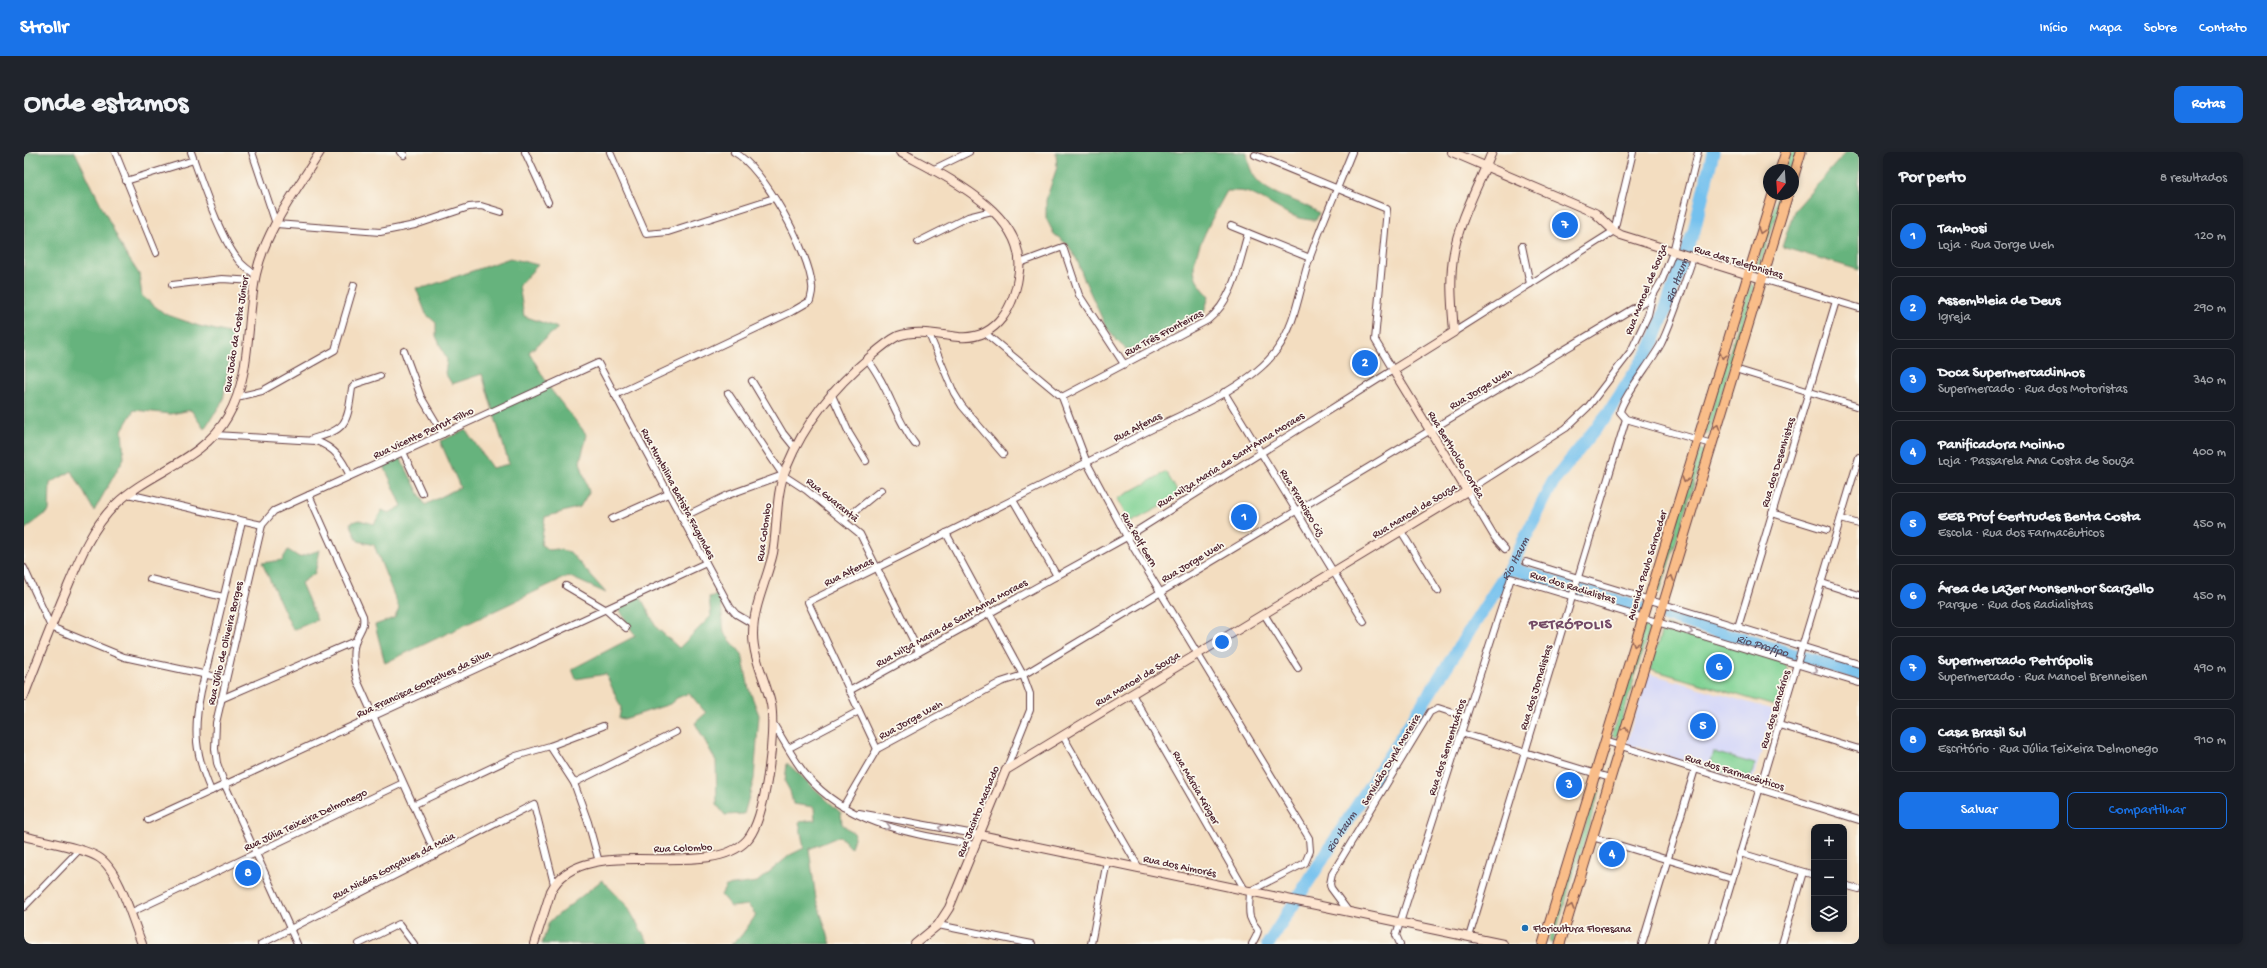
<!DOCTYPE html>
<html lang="pt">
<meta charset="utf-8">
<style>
:root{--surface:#171b24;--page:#20242c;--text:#f1f3f6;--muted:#9ea1a6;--line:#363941;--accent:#1a73e8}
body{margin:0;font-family:"Gochi Hand",sans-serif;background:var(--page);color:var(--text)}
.controls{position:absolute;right:12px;bottom:12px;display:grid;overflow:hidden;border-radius:8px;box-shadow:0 2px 6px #0003}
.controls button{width:36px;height:36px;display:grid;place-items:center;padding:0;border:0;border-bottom:1px solid var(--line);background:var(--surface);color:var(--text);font:20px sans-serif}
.compass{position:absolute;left:1739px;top:12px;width:36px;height:36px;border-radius:50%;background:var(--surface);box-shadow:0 2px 6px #0003;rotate:197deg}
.you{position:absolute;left:1198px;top:490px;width:14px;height:14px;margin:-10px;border:3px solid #fff;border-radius:50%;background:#1a73e8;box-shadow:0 0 0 6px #1a73e833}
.badge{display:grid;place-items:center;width:26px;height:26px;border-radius:50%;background:var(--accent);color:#fff;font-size:13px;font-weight:700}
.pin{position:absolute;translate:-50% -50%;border:2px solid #fff;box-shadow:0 1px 4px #0006}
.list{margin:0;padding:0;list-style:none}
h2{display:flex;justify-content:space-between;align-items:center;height:52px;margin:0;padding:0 16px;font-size:17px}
h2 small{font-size:13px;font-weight:400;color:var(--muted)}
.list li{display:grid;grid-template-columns:26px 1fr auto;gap:12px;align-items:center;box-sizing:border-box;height:64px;margin:0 8px 8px;padding:0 8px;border:1px solid var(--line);border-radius:8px}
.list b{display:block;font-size:15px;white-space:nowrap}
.list p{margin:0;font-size:13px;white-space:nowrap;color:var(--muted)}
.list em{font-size:13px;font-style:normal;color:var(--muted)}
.actions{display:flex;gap:8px;padding:12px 16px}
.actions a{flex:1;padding:9px 0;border:1px solid var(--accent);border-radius:8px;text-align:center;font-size:14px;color:var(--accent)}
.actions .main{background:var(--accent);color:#fff}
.icon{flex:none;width:22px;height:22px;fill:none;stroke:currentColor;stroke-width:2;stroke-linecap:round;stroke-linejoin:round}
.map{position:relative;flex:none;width:1835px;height:792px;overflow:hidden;border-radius:8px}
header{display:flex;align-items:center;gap:24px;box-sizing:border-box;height:56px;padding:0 20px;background:var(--accent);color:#fff}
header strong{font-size:19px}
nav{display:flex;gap:22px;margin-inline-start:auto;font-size:14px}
.intro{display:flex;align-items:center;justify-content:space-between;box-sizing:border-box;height:96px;padding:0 24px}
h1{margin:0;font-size:28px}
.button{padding:10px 18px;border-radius:8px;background:var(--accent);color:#fff;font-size:14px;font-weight:700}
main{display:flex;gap:24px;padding:0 24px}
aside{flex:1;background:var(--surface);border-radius:8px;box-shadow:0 2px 6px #0003}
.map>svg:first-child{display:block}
.built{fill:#d6d8f8}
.green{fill:#7ed193;stroke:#64785f}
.forest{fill:#66b37d;stroke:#586954}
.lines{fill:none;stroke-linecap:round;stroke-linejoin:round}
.river{stroke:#74c1ee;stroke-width:13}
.street-casing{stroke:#633c41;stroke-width:8}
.secondary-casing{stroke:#633c41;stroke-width:10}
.primary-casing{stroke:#633c41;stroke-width:11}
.street{stroke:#fff;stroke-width:6}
.secondary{stroke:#fde5d0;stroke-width:8}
.primary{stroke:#f9bd89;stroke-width:9}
.oneway{stroke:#965}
.oneway2{stroke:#ae9aa0}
.poi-dot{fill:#1f6fb2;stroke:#fbf7ec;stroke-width:1.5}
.labels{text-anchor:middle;stroke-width:3.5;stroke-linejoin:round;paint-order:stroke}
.street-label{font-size:11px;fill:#4a1f2b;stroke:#fbf7ec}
.poi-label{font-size:11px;fill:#4a1f2b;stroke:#fbf7ec;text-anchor:start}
.water-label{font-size:12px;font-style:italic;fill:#575066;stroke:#fbf7ec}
.district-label{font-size:15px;font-weight:bold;letter-spacing:1px;fill:#734a66;stroke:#fbf7ec}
</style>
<header>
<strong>Strollr</strong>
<nav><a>Início</a><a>Mapa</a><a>Sobre</a><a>Contato</a></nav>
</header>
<div class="intro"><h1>Onde estamos</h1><a class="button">Rotas</a></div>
<main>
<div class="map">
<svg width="1835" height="792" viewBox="0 0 1835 792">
<rect width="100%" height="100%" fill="#fbf7ec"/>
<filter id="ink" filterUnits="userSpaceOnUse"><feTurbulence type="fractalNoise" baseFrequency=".025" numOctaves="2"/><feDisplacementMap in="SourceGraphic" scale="8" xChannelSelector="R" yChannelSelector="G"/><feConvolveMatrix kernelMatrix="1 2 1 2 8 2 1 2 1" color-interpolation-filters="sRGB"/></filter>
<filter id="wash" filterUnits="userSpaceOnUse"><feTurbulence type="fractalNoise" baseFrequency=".012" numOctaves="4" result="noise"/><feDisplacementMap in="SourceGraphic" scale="16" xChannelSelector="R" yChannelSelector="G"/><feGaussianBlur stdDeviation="0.9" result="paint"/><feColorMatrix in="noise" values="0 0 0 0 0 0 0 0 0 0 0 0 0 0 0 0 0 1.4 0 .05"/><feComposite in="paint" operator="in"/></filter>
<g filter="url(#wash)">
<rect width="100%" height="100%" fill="#f3ddc0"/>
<path class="built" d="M1624 521 1750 558 1728 631 1619 596 1602 593Z"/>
<g class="green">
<path d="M1767 0H1772L1767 18H1761Z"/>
<path d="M1754 42H1759L1733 122 1731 119Z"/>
<path d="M1727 132 1731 134 1685 281 1682 283 1680 281Z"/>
<path d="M1676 297 1680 299 1636 441 1634 443 1632 440Z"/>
<path d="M1142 320 1156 344 1106 371 1093 347Z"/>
<path d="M1624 472 1626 474 1593 584 1590 585 1588 582 1621 473Z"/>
<path d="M1643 474 1761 511 1764 517 1754 555 1626 517 1638 478Z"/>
<path d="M1690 600 1731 612 1726 627 1685 616Z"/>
<path d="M1573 635 1576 638 1528 792 1525 789Z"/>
</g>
<g class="forest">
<path d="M0 0H51L100 99 115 122 118 144 141 162 175 174 209 182 199 249 180 277 167 258 147 262 110 258 98 278 100 306 70 359 48 319 26 331 25 359 0 378Z"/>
<path d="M1032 0H1223C1226 45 1265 41 1295 61L1292 68C1265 69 1246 48 1222 40 1216 39 1209 39 1203 39 1194 55 1171 97 1170 114 1169 126 1178 136 1185 144L1180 161C1174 162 1165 163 1159 167 1139 178 1128 197 1103 198L1092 188 1081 173 1060 127 1053 108 1044 93 1030 82 1022 66V48L1033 15Z"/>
<path d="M1822 0H1835V118L1758 95 1770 59Z"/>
<path d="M486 106 514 113 495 133 500 164 534 176 505 200 527 238 563 283 556 310 565 340 556 355 521 365 517 392 524 398 533 397 546 400 582 441 544 424 361 511 351 473 370 466 375 456 350 393 334 389 326 371 335 368 350 372 358 358 365 361 378 354 360 314 376 305 401 353 436 335 416 289 442 278 468 316 485 312 458 222 428 232 421 221 423 208 412 184V171L402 162 392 136 402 135Z"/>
<path d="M264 398 275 405 296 398 291 421 277 431 293 468 269 478 238 411 258 408Z"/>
<path d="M696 442 700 481 718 502 725 537 735 563 730 627 720 662 701 663 693 653 692 609 671 571 682 561 665 541 653 546 646 552 600 567 595 566 597 556 582 522 552 527 548 517 611 484 594 455 616 444 633 476 655 496 687 464 685 445Z"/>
<path d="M763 611 817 661 818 672 831 682 827 696 816 684 785 697 792 747 807 792H707L717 784 732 763 724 753 707 755 697 743 702 734 733 730 766 703 780 696 775 670 791 668 790 655 769 652 766 639 761 630Z"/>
<path d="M578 728 603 754 625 792H518L525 770Z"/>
</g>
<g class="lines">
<g class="river">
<path d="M1486 416 1616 456"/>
<path id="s1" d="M1642 464 1835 522"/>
<path id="s2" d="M1244 792 1486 416 1529 330 1585 260 1628 194 1670 79 1689 0"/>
</g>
</g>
</g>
<g filter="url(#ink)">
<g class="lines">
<defs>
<g id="street">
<path d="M91 0 132 101"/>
<path d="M167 0C178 30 196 86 215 109 220 115 226 119 232 123"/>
<path d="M228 0 252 72 356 80 391 73 445 55 457 54 477 60"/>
<path d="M376 0 380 3"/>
<path d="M501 0 524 50"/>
<path d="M586 0 622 82 644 80 750 46"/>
<path d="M908 18 945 0"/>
<path d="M102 29 170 8"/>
<path d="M1207 74 1286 106"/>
<path d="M894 90 944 65 968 59"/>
<path d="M1498 94 1506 132"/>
<path d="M1669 106C1659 135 1650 165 1637 192 1628 209 1598 246 1596 260L1602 267 1688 292"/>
<path d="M996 111 1039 95 1055 143 1100 212"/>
<path d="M1738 127 1835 156"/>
<path d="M148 133 198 127 231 129"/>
<path d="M1430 180 1590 79 1609 0"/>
<path d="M961 181 1038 245 1063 311 1103 385 1285 686 1286 699 1281 711 1226 739C1226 747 1224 757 1226 765 1231 781 1240 771 1228 792"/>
<path d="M905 182 930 241 938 254 979 302"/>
<path d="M380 199 397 245 419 282"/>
<path d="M843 207C864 233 871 266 891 292"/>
<path d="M1711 217 1835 255"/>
<path d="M728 229 759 281 771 296"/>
<path d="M1200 240 1340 470"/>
<path d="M704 241 759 323 782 338 836 382 895 500"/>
<path d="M807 241 825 281 842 309"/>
<path d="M591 243 767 160 786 149C787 144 789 139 788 134 786 101 739 15 710 0"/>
<path d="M213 245 238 239 311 198 330 133"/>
<path d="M1038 245 1184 168C1210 147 1215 111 1224 81"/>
<path d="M191 283 292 289C311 296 318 307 326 324"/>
<path d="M288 287C324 277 323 271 328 236L332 232 356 224"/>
<path d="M379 300 398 341"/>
<path d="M104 342 238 373"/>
<path d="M285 343 339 464C341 475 335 479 332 488 327 501 330 517 334 530L412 703"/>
<path d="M989 348 1033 424"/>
<path d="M1748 361 1803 378"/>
<path d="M657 366 704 343 759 323"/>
<path d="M588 367 644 342"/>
<path d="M1817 367 1835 372"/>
<path d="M820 368 857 338"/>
<path d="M1377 379 1414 439"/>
<path d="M922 381 999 523 1006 542V558L982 618"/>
<path d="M1481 397 1471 386 1443 339 1542 276 1564 255 1607 199 1624 163 1628 145 1638 128 1649 100 1674 0"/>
<path d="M1502 410 1835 512"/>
<path d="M0 416 27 475 100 505 202 527"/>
<path d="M126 427 199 445"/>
<path d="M1798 431 1835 443"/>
<path d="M542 434 581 457 602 476"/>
<path d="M1240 462 1274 516"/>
<path d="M1714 475 1812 149"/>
<path d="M825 539 1103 385 1369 218 1351 188 1363 57 1231 3"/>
<path d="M1108 542 1221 738"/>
<path d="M197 547 331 489"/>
<path d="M748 570C760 588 769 608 783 624 825 674 891 682 951 693"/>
<path d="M1755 573 1835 597"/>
<path d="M1437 581 1586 626"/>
<path d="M1039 584 1115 716"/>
<path d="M1581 589 1835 668"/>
<path d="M526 594 550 631 564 670 575 710"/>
<path d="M765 596 835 559"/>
<path d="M853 597 784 450C895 395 1006 340 1116 283 1157 262 1225 236 1252 199 1273 171 1275 137 1286 105 1299 69 1314 35 1328 0"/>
<path d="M550 631 652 580"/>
<path d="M187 639C171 602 169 578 177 539L218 369"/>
<path d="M389 653 492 604 526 594 579 574"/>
<path d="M819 655 853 597 977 530 999 523 1628 145"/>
<path d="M835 661 956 683"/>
<path d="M124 668 682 411"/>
<path d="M1568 685 1708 727"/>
<path d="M1716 701 1790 723"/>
<path d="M1820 733 1835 737"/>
<path d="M0 755 55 698"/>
<path d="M1324 759 1307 736 1306 732 1308 722 1406 560 1414 556 1442 565"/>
<path d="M106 761 379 631"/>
<path d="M914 773 1008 792"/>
<path d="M1445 785 1602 267"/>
<path d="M237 792 510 652 530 732"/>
<path d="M273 792 201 633 193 611 191 597 192 571 238 373 250 359 574 211 706 455 712 462 729 472"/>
<path d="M335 792 375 772 390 792"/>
<path d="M1067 792 1083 709"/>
<path d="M1376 792 1372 783 1487 426 1835 531"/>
<path d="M1618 792 1671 617"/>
<path d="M1689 792 1835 305"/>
<path d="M1758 792 1779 720"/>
</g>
<g id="secondary">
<path d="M1428 0 1571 61 1590 79 1597 83 1738 127"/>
<path d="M0 544C12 512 25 480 38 448 53 414 64 380 91 353 126 319 179 309 204 264 228 223 222 168 232 122 242 77 272 39 296 0"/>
<path d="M956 683 1479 792"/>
<path d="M0 684C20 690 57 695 74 705 95 717 109 770 118 792"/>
<path d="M510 792 527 739C557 678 683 732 723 688 742 667 752 580 747 552 742 529 729 507 729 482 729 455 743 428 749 401 754 373 751 340 763 314 781 270 811 234 847 204 855 197 864 189 874 184 893 177 915 183 935 185 974 188 991 153 995 119 1002 60 918 23 876 0"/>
<path d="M891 792 914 773 925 756 982 618 1443 339 1369 218 1430 180C1428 154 1425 126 1430 100 1435 69 1456 30 1468 0"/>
</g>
<g id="primary">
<path d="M1756 18 1762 0"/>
<path d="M1769 27 1777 0"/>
<path d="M1519 792 1749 42"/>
<path d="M1536 792 1764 42"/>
</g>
</defs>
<use href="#street" class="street-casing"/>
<use href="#secondary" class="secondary-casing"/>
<use href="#primary" class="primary-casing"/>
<use href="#street" class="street"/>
<use href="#secondary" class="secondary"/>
<use href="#primary" class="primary"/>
</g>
<defs><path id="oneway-chevron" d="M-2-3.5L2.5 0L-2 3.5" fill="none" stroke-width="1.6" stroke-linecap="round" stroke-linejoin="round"/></defs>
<g class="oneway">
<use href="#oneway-chevron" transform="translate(1737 79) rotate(107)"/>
<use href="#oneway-chevron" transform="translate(1699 204) rotate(107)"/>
<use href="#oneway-chevron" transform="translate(1693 275) rotate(-73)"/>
<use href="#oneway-chevron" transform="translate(1661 328) rotate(107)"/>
<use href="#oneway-chevron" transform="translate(1647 426) rotate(-73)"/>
<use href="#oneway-chevron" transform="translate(1611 492) rotate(107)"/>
<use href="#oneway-chevron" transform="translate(1601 577) rotate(-73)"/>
<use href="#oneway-chevron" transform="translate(1547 755) rotate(-73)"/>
</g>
<g class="oneway2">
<use href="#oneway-chevron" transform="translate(1666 480) rotate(17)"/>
<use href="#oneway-chevron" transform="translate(1791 518) rotate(17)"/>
<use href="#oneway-chevron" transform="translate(864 675) rotate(17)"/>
<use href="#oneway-chevron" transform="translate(917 676) rotate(-170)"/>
</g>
</g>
<circle class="poi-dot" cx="1501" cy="776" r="4"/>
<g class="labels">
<g class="street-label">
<text transform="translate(1715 109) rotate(17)" y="4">Rua das Telefonistas</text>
<text transform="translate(1621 137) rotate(-68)" y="4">Rua Manoel de Souza</text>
<text transform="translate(1139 180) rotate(-28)" y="4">Rua Três Fronteiras</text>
<text transform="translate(211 182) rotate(-81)" y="4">Rua João da Costa Júnior</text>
<text transform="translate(1456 236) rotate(-31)" y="4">Rua Jorge Weh</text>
<text transform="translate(1113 274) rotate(-27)" y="4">Rua Alfenas</text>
<text transform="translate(399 280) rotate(-25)" y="4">Rua Vicente Perrut Filho</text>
<text transform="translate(1433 302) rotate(59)" y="4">Rua Bertholdo Corrêa</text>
<text transform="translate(1206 307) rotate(-32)" y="4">Rua Nilza Maria de Sant'Anna Moraes</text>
<text transform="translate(1753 310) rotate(-73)" y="4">Rua dos Desenhistas</text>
<text transform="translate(655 341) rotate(62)" y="4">Rua Humbilina Batista Fagundes</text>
<text transform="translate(809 347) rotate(39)" y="4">Rua Guarantã</text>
<text transform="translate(1279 350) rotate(59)" y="4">Rua Francisco Ciz</text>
<text transform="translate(1390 358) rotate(-31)" y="4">Rua Manoel de Souza</text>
<text transform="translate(739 380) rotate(-82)" y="4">Rua Colombo</text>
<text transform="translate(1116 387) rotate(60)" y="4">Rua Rolf Gern</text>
<text transform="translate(1168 409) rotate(-31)" y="4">Rua Jorge Weh</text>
<text transform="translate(1622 413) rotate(-73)" y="4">Avenida Paulo Schroeder</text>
<text transform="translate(824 419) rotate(-26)" y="4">Rua Alfenas</text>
<text transform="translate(1549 434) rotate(17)" y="4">Rua dos Radialistas</text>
<text transform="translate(927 470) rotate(-29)" y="4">Rua Nilza Maria de Sant'Anna Moraes</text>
<text transform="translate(200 491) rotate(-77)" y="4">Rua Júlio de Oliveira Borges</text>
<text transform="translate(1113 526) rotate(-31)" y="4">Rua Manoel de Souza</text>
<text transform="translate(399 531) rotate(-25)" y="4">Rua Francisca Gonçalves da Silva</text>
<text transform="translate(1511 535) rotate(-73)" y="4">Rua dos Jornalistas</text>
<text transform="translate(1750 557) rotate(-73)" y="4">Rua dos Bancários</text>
<text transform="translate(886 567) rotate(-29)" y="4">Rua Jorge Weh</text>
<text transform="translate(1422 595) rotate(-72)" y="4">Rua dos Serventuários</text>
<text transform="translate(1366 607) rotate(-59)" y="4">Servidão Dyná Moreira</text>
<text transform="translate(1711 619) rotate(17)" y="4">Rua dos Farmacêuticos</text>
<text transform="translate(1173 635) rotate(60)" y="4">Rua Márcia Krüger</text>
<text transform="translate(953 659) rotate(-68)" y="4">Rua Jacinto Machado</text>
<text transform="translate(281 667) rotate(-25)" y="4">Rua Júlia Teixeira Delmonego</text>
<text transform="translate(659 695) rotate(-2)" y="4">Rua Colombo</text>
<text transform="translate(369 713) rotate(-27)" y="4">Rua Nicéas Gonçalves da Maia</text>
<text transform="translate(1156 713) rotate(12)" y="4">Rua dos Aimorés</text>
</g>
<g class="poi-label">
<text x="1509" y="780">Floricultura Floresana</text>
</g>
<g class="water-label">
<text dy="4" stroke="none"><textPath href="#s2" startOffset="782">Rio Itaum</textPath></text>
<text dy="4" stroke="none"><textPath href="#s2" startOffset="458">Rio Itaum</textPath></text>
<text dy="4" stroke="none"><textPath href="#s1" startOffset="101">Rio Profipo</textPath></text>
<text dy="4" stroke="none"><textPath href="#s2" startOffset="134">Rio Itaum</textPath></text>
</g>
<g class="district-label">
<text x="1547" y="476">PETRÓPOLIS</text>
</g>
</g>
</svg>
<div class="controls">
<button>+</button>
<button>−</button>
<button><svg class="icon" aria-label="layers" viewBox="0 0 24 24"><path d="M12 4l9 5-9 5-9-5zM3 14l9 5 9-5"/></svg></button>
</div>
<svg class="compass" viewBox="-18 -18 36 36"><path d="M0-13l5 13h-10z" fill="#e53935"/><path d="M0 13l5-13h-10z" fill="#9ea1a6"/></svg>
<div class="you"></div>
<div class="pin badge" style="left:1220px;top:365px">1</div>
<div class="pin badge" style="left:1341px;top:211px">2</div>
<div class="pin badge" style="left:1545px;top:633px">3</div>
<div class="pin badge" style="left:1588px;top:702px">4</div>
<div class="pin badge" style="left:1679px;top:574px">5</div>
<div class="pin badge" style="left:1695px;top:515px">6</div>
<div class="pin badge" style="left:1541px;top:73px">7</div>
<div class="pin badge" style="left:224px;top:721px">8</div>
</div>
<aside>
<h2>Por perto<small>8 resultados</small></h2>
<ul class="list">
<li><span class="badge">1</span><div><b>Tambosi</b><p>Loja · Rua Jorge Weh</p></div><em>120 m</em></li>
<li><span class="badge">2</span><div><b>Assembleia de Deus</b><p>Igreja</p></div><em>290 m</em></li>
<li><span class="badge">3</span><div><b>Doca Supermercadinhos</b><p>Supermercado · Rua dos Motoristas</p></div><em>340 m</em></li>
<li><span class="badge">4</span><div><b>Panificadora Moinho</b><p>Loja · Passarela Ana Costa de Souza</p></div><em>400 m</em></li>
<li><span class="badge">5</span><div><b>EEB Prof Gertrudes Benta Costa</b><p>Escola · Rua dos Farmacêuticos</p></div><em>450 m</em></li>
<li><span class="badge">6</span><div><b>Área de Lazer Monsenhor Scarzello</b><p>Parque · Rua dos Radialistas</p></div><em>450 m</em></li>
<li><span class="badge">7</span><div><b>Supermercado Petrópolis</b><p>Supermercado · Rua Manoel Brenneisen</p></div><em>490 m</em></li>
<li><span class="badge">8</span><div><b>Casa Brasil Sul</b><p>Escritório · Rua Júlia Teixeira Delmonego</p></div><em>910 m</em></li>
</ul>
<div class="actions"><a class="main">Salvar</a><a>Compartilhar</a></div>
</aside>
</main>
